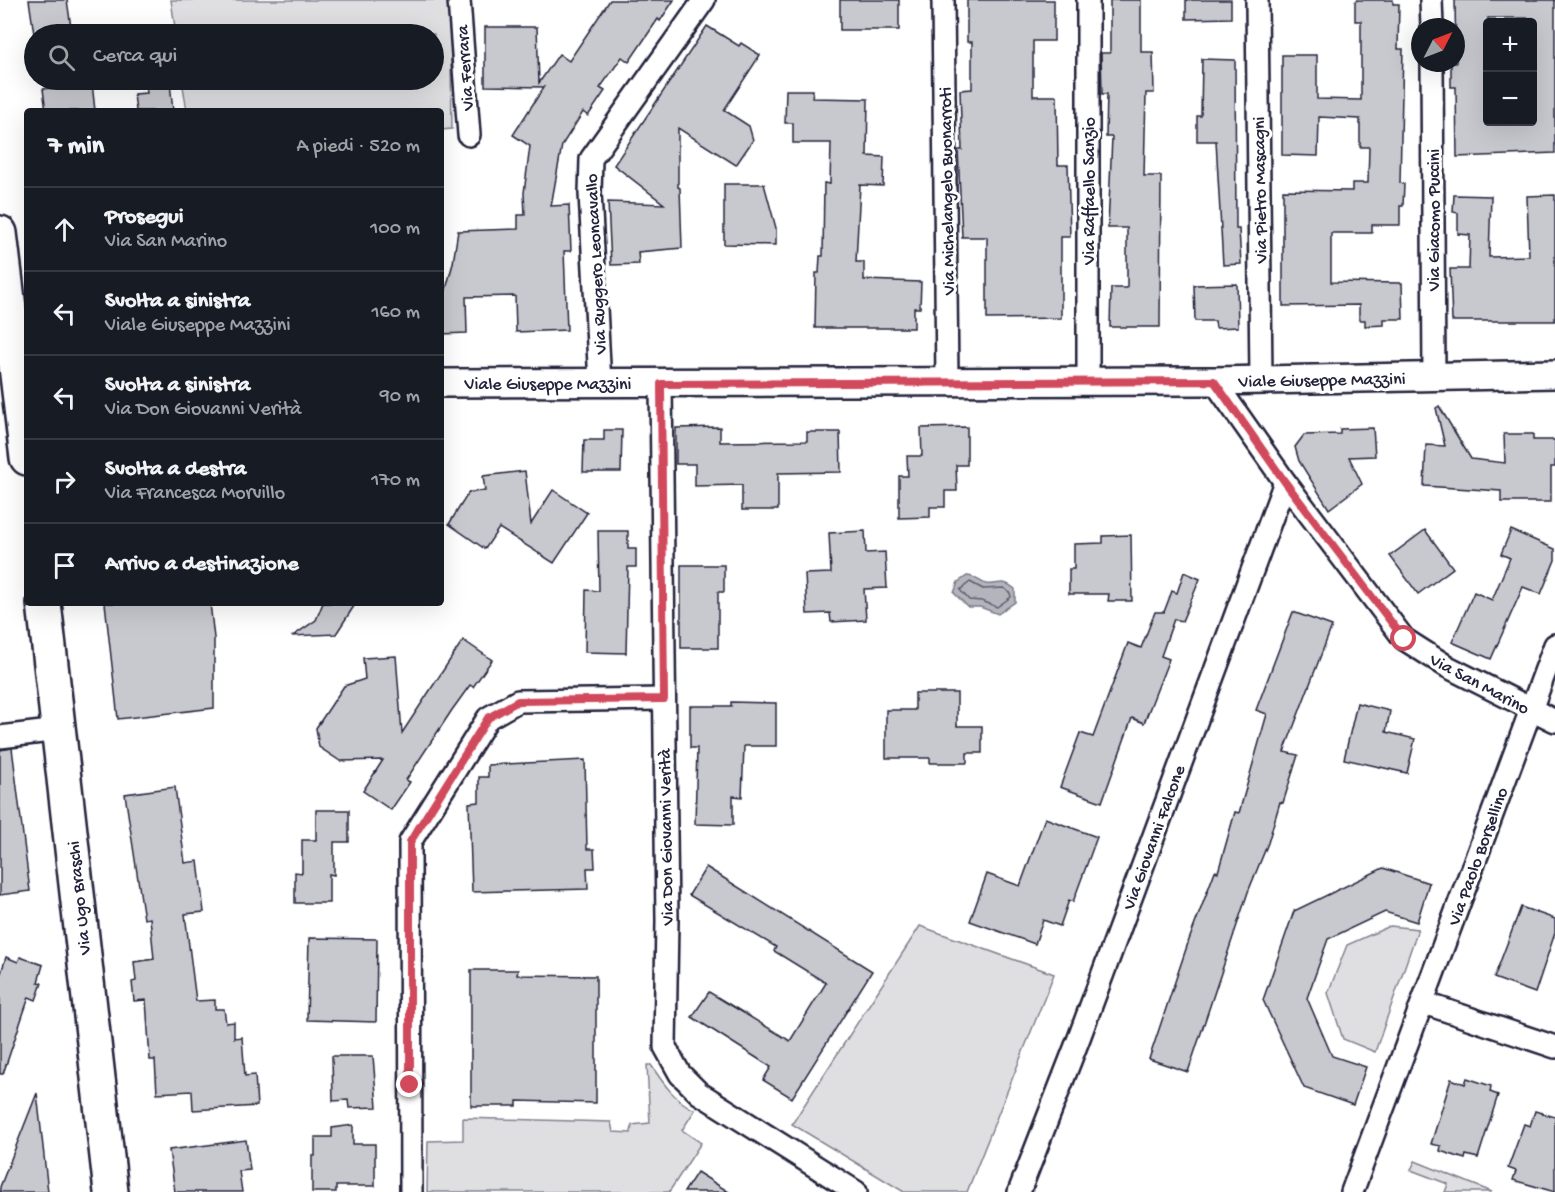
<!DOCTYPE html>
<html lang="it">
<meta charset="utf-8">
<style>
:root{--surface:#171b24;--page:#242831;--text:#f1f3f6;--muted:#9ea1a6;--line:#363941}
body{margin:0;font-family:"Gochi Hand",sans-serif;background:var(--page);color:var(--text)}
.controls{position:absolute;right:18px;top:18px;display:grid;overflow:hidden;border-radius:6px;box-shadow:0 6px 24px #0002}
.controls button{width:54px;height:54px;display:grid;place-items:center;padding:0;border:0;border-bottom:2px solid var(--line);background:var(--surface);color:var(--text);font:30px sans-serif}
.compass{position:absolute;left:1411px;top:18px;width:54px;height:54px;border-radius:50%;background:var(--surface);box-shadow:0 6px 24px #0002;rotate:48deg}
.stop{position:absolute;width:18px;height:18px;margin:-14px;border:4px solid #d1495b;border-radius:50%;background:#fff}
.stop.end{background:#d1495b;border-color:#fff;box-shadow:0 2px 6px #0008}
.list{margin:0;padding:0;list-style:none}
h2{display:flex;justify-content:space-between;align-items:center;height:78px;margin:0;padding:0 24px;font-size:26px}
h2 small{font-size:20px;font-weight:400;color:var(--muted)}
.list li{display:grid;grid-template-columns:39px 1fr auto;gap:18px;align-items:center;box-sizing:border-box;height:84px;padding:0 24px;border-top:2px solid var(--line)}
.list b{display:block;font-size:22px;white-space:nowrap}
.list p{margin:0;font-size:20px;white-space:nowrap;color:var(--muted)}
.list em{font-size:20px;font-style:normal;color:var(--muted)}
.icon{flex:none;width:33px;height:33px;fill:none;stroke:currentColor;stroke-width:2;stroke-linecap:round;stroke-linejoin:round}
.map{position:relative;flex:none;width:1555px;height:1192px;overflow:hidden}
.search{position:absolute;background:var(--surface);box-shadow:0 6px 24px #0002;left:24px;top:24px;width:420px;height:66px;display:flex;align-items:center;gap:15px;box-sizing:border-box;padding:0 21px;border-radius:33px;color:var(--muted);font-size:22px}
.panel{position:absolute;background:var(--surface);box-shadow:0 6px 24px #0002;left:24px;top:108px;width:420px;height:498px;border-radius:6px}
.map>svg:first-child{display:block}
.green{fill:#dfdfe2;stroke:#80808e;stroke-width:1.5}
.water{fill:#b4b4bc;stroke:#7a7a88;stroke-width:1.5}
.lines{fill:none;stroke-linecap:round;stroke-linejoin:round}
.shore{stroke:#5c5c6f;stroke-width:1.5}
.building{fill:#c8c8cf;stroke:#22223b;stroke-width:1.5;fill-rule:evenodd}
.minor-casing{stroke:#22223b;stroke-width:26}
.tertiary-casing{stroke:#22223b;stroke-width:32}
.primary-casing{stroke:#22223b;stroke-width:38}
.minor{stroke:#fff;stroke-width:21}
.tertiary{stroke:#fff;stroke-width:27}
.primary{stroke:#fff;stroke-width:33}
.route{stroke:#d1495b;stroke-width:8}
.labels{text-anchor:middle;stroke-width:6;stroke-linejoin:round;paint-order:stroke}
.street-label{font-size:18px;fill:#22223b;stroke:#fff}
</style>
<div class="map">
<svg width="1555" height="1192" viewBox="0 0 1555 1192">
<rect width="100%" height="100%" fill="#fff"/>
<filter id="ink" filterUnits="userSpaceOnUse"><feTurbulence type="fractalNoise" baseFrequency=".0167" numOctaves="2"/><feDisplacementMap in="SourceGraphic" scale="12" xChannelSelector="R" yChannelSelector="G"/><feConvolveMatrix kernelMatrix="1 2 1 2 8 2 1 2 1" color-interpolation-filters="sRGB"/></filter>
<g filter="url(#ink)">
<g class="green">
<path d="M171 0H450L452 129 441 130V111H187L182 80H434V34H176Z"/>
<path d="M920 926 1054 974 967 1192H904L792 1124Z"/>
<path d="M1390 926 1418 929 1375 1052 1343 1039 1328 993 1347 945Z"/>
<path d="M647 1065H651C663 1083 675 1101 695 1110L682 1130 701 1143 669 1192H427L428 1141 463 1140V1118L611 1122 613 1132 631 1133 632 1125 650 1123Z"/>
<path d="M1415 1161 1492 1192H1445L1448 1184 1411 1170Z"/>
</g>
<path class="water" d="M967 576C975 576 979 582 986 584 1000 586 1001 578 1015 589V602L998 614 980 607H968L954 593 958 582Z"/>
<g class="lines">
<path class="shore" d="M970 582 983 589 1004 588 1010 593 1011 597 997 607 982 601 969 600 960 590Z"/>
</g>
<g class="building">
<path d="M29 0H67L72 34H34Z"/>
<path d="M610 0H674L660 21 658 19 629 62 622 57 600 88 605 91 588 116 583 112 562 145 551 206 569 205 571 251H564L567 330 516 332 515 296 466 297 467 333 441 334V297H444L453 263 458 231 518 229V215H525L524 193 530 146 513 135 544 87 485 86V27H537L539 83 559 54 569 61Z"/>
<rect x="840" y="0" width="59" height="30"/>
<path d="M967 0H1054V41H1033V96H1057L1058 165H1068L1070 237H1061V318L987 319V237H962L958 150H962L960 90 972 89V42H967Z"/>
<path d="M1110 0H1141V52H1153L1154 93H1146L1144 176H1161L1160 327H1110L1111 288H1127V228H1108L1112 137H1106L1107 94H1102L1101 53H1110Z"/>
<path d="M1186 0H1231V18L1186 19Z"/>
<path d="M1357 0H1393V4H1399L1398 49H1403L1400 183 1404 184 1403 206H1400V225H1372V233H1331V282L1402 283 1403 319H1384V325L1365 326V320H1359V305L1283 306V190L1352 191V183H1368L1369 147H1360V119L1319 117 1318 156 1282 155V55H1317V99L1361 100V21H1355V2Z"/>
<path d="M1455 0H1555V153L1457 157 1456 87H1451V63H1456ZM1488 18H1533V122H1488Z"/>
<path d="M707 26 739 46 741 43 760 55 724 110 749 126 753 140 736 165 678 128V187L680 188 682 248 638 252 639 264 611 265 608 202 664 204 614 165Z"/>
<path d="M1202 59 1235 60 1236 229H1239L1241 264 1223 265 1216 141H1197V116H1201Z"/>
<path d="M92 83 95 111H46L43 89Z"/>
<path d="M170 83 173 111H136L134 94 147 93 146 86Z"/>
<path d="M786 90H813L812 98 868 99 867 156 884 157 883 186 860 185 856 262H864V280L921 282 920 308H914V328H815L816 273H819L820 256H823L824 183 830 184 831 143H793V123H785Z"/>
<path d="M724 184H764L776 228V245L724 244Z"/>
<path d="M1454 195 1491 196 1489 257 1529 256 1527 196 1555 195V321H1452L1450 269H1469L1470 235 1458 234V213L1453 212Z"/>
<path d="M1237 284 1238 327 1216 328 1215 321H1195L1194 285Z"/>
<path d="M1439 406 1471 459 1505 463 1504 434H1533V440H1555V467H1551V502H1501V491L1424 486 1426 445 1445 446 1436 408Z"/>
<path d="M720 427V442L807 441V432H840L841 472 778 473V510H742V485L695 486V464H676V428Z"/>
<path d="M967 427V465H956L957 491H945V507H930V517L899 518V476H908L907 456H922L921 428Z"/>
<path d="M1373 428 1375 456 1349 457 1362 484 1329 509 1299 461 1295 447 1304 435 1340 434V429Z"/>
<path d="M604 430H622L621 472H583L584 440H604Z"/>
<path d="M525 471 531 524 553 490 587 513 554 563 499 528 485 549 449 524 469 492 485 491 483 476Z"/>
<path d="M1425 530 1453 568 1418 594 1390 556Z"/>
<path d="M1511 530 1555 549V560L1541 594 1523 587 1491 659 1452 642 1474 592 1492 600 1510 558 1501 554Z"/>
<path d="M598 531H628V549H636V567H628L626 653 585 652 586 590 599 591Z"/>
<path d="M865 531 866 553 885 552 887 588 864 589 866 620 831 622 830 613 807 614 805 574 831 573 829 533Z"/>
<path d="M1131 535 1132 601H1108L1109 594H1069V569H1074V544L1103 543V536Z"/>
<path d="M681 565H724V592H718V648H681Z"/>
<path d="M1184 572 1200 579 1182 621 1174 619 1161 656 1169 659 1144 723 1132 718 1102 802 1060 787 1080 733 1093 737 1128 643 1141 648 1155 612H1164L1172 591 1177 593Z"/>
<path d="M105 603H210L214 638V708L118 719Z"/>
<path d="M323 603H356L336 634 293 636 316 620Z"/>
<path d="M1293 612 1332 626 1284 752 1298 755 1283 803 1280 802 1268 843 1248 892 1188 1072 1149 1059 1189 940 1215 871 1218 872 1235 812 1239 813 1267 714 1256 710Z"/>
<path d="M463 640 492 660 473 687 470 685 452 710 406 780 410 782 391 810 363 791 383 760 340 761 319 747 316 728 344 686 365 679 363 658 396 656 402 733Z"/>
<path d="M915 693H957V726H982V753H967V763H930V758H886V710H915Z"/>
<path d="M731 702 776 703V746H744L742 797 733 796V825L695 824 697 748H690V706H731Z"/>
<path d="M1357 703 1390 711 1386 732 1415 739 1407 773 1344 759Z"/>
<path d="M12 748 30 891 0 895V750Z"/>
<path d="M585 760 587 849H594L595 868H587L588 889 472 892 469 803 479 802V777H488V765Z"/>
<path d="M175 787 185 863 198 861 204 912 185 914 196 1001 215 1000V1009H224L226 1023 234 1022V1038L242 1037 245 1076 255 1075 257 1106 193 1110 192 1091 157 1093 155 1060H150L146 1000 134 1001 132 982 136 981 134 962 154 959 150 918 144 919 125 794Z"/>
<path d="M316 810H349V842H334V875L329 874V903H295V872L302 873V840H316Z"/>
<path d="M1045 818 1097 837 1073 902 1069 900 1060 926 1043 920 1035 944 970 921 987 874 1020 886Z"/>
<path d="M706 867 872 971 792 1098 763 1080 771 1067 692 1017 709 992 790 1041 826 983 774 951 776 947 689 895Z"/>
<path d="M1383 868 1429 883 1417 922 1385 912 1328 939 1307 998 1332 1056 1366 1067 1353 1105 1304 1088 1263 1000 1294 911Z"/>
<path d="M1521 907 1555 919V933L1535 993 1494 978Z"/>
<path d="M309 938 377 939 376 1022 307 1020Z"/>
<path d="M6 957 18 962 20 957 43 965 38 982 42 983 36 1000 29 997 3 1074H0V976Z"/>
<path d="M471 970H518L517 975 596 976V1103L517 1101V1106H471Z"/>
<path d="M332 1056H373L377 1107 349 1108 348 1100 333 1101Z"/>
<path d="M1467 1078 1491 1086 1490 1092 1498 1095 1478 1158 1466 1155 1465 1159 1440 1151 1441 1146 1431 1144 1451 1079 1465 1084Z"/>
<path d="M37 1093 48 1192H0V1187Z"/>
<path d="M1535 1111 1555 1117V1192L1513 1180 1516 1171 1508 1168 1524 1124 1530 1126Z"/>
<path d="M353 1125V1144H375V1186H336V1192H312V1156H315V1137H332V1128Z"/>
<path d="M246 1140 250 1170 239 1171 242 1192H175L169 1150Z"/>
<path d="M697 1172 729 1192H684Z"/>
</g>
<g class="lines">
<defs>
<g id="minor">
<path d="M459 0 469 135"/>
<path d="M943 0 947 381"/>
<path d="M1088 0V381"/>
<path d="M1257 0 1261 380"/>
<path d="M1431 0 1432 27"/>
<path d="M1432 63 1434 378"/>
<path d="M1214 381 1285 482 1404 639 1448 667 1555 721"/>
<path d="M600 384 590 193 591 159 704 0"/>
<path d="M661 384 667 921 665 1047 680 1074 699 1093 856 1192"/>
<path d="M0 737 59 730"/>
<path d="M1424 1003 1555 1047"/>
<path d="M411 1192 410 842 488 718 518 701 664 699"/>
<path d="M1019 1192 1079 1038 1285 482"/>
<path d="M1352 1192 1555 645"/>
</g>
<path id="tertiary" d="M441 383 1214 381 1555 374"/>
<g id="primary">
<path d="M0 233 27 458"/>
<path d="M44 603 111 1192"/>
</g>
</defs>
<use href="#minor" class="minor-casing"/>
<use href="#tertiary" class="tertiary-casing"/>
<use href="#primary" class="primary-casing"/>
<use href="#minor" class="minor"/>
<use href="#tertiary" class="tertiary"/>
<use href="#primary" class="primary"/>
</g>
</g>
<g class="lines" filter="url(#ink)">
<path class="route" d="M410 1085V842L488 718 518 701 664 699 661 384 1214 381 1285 482 1404 639"/>
</g>
<g class="labels">
<g class="street-label">
<text transform="translate(464 68) rotate(-94)" y="6">Via Ferrara</text>
<text transform="translate(1259 190) rotate(-91)" y="6">Via Pietro Mascagni</text>
<text transform="translate(946 191) rotate(-91)" y="6">Via Michelangelo Buonarroti</text>
<text transform="translate(1088 191) rotate(-90)" y="6">Via Raffaello Sanzio</text>
<text transform="translate(1433 220) rotate(-90)" y="6">Via Giacomo Puccini</text>
<text transform="translate(595 264) rotate(-93)" y="6">Via Ruggero Leoncavallo</text>
<text transform="translate(1322 379) rotate(-1)" y="6">Viale Giuseppe Mazzini</text>
<text x="548" y="389">Viale Giuseppe Mazzini</text>
<text transform="translate(1480 683) rotate(28)" y="6">Via San Marino</text>
<text transform="translate(665 837) rotate(-91)" y="6">Via Don Giovanni Verità</text>
<text transform="translate(1153 837) rotate(-70)" y="6">Via Giovanni Falcone</text>
<text transform="translate(1477 856) rotate(-70)" y="6">Via Paolo Borsellino</text>
<text transform="translate(78 898) rotate(-96)" y="6">Via Ugo Braschi</text>
</g>
</g>
</svg>
<div class="controls">
<button>+</button>
<button>−</button>
</div>
<svg class="compass" viewBox="-18 -18 36 36"><path d="M0-13l5 13h-10z" fill="#e53935"/><path d="M0 13l5-13h-10z" fill="#9ea1a6"/></svg>
<div class="stop" style="left:1404px;top:639px"></div>
<div class="stop end" style="left:410px;top:1085px"></div>
<div class="search"><svg class="icon" aria-label="search" viewBox="0 0 24 24"><circle cx="10" cy="10" r="6"/><path d="M15 15l6 6"/></svg>Cerca qui</div>
<section class="panel">
<h2>7 min<small>A piedi · 520 m</small></h2>
<ul class="list">
<li><svg class="icon" aria-label="ahead" viewBox="0 0 24 24"><path d="M12 20V5M6 11l6-6 6 6"/></svg><div><b>Prosegui</b><p>Via San Marino</p></div><em>100 m</em></li>
<li><svg class="icon" aria-label="left" viewBox="0 0 24 24"><path d="M17 20v-9H6M10 6l-5 5 5 5"/></svg><div><b>Svolta a sinistra</b><p>Viale Giuseppe Mazzini</p></div><em>160 m</em></li>
<li><svg class="icon" aria-label="left" viewBox="0 0 24 24"><path d="M17 20v-9H6M10 6l-5 5 5 5"/></svg><div><b>Svolta a sinistra</b><p>Via Don Giovanni Verità</p></div><em>90 m</em></li>
<li><svg class="icon" aria-label="right" viewBox="0 0 24 24"><path d="M7 20v-9h11M14 6l5 5-5 5"/></svg><div><b>Svolta a destra</b><p>Via Francesca Morvillo</p></div><em>170 m</em></li>
<li><svg class="icon" aria-label="arrive" viewBox="0 0 24 24"><path d="M6 21V4h12l-3 4 3 4H6"/></svg><div><b>Arrivo a destinazione</b></div></li>
</ul>
</section>
</div>
